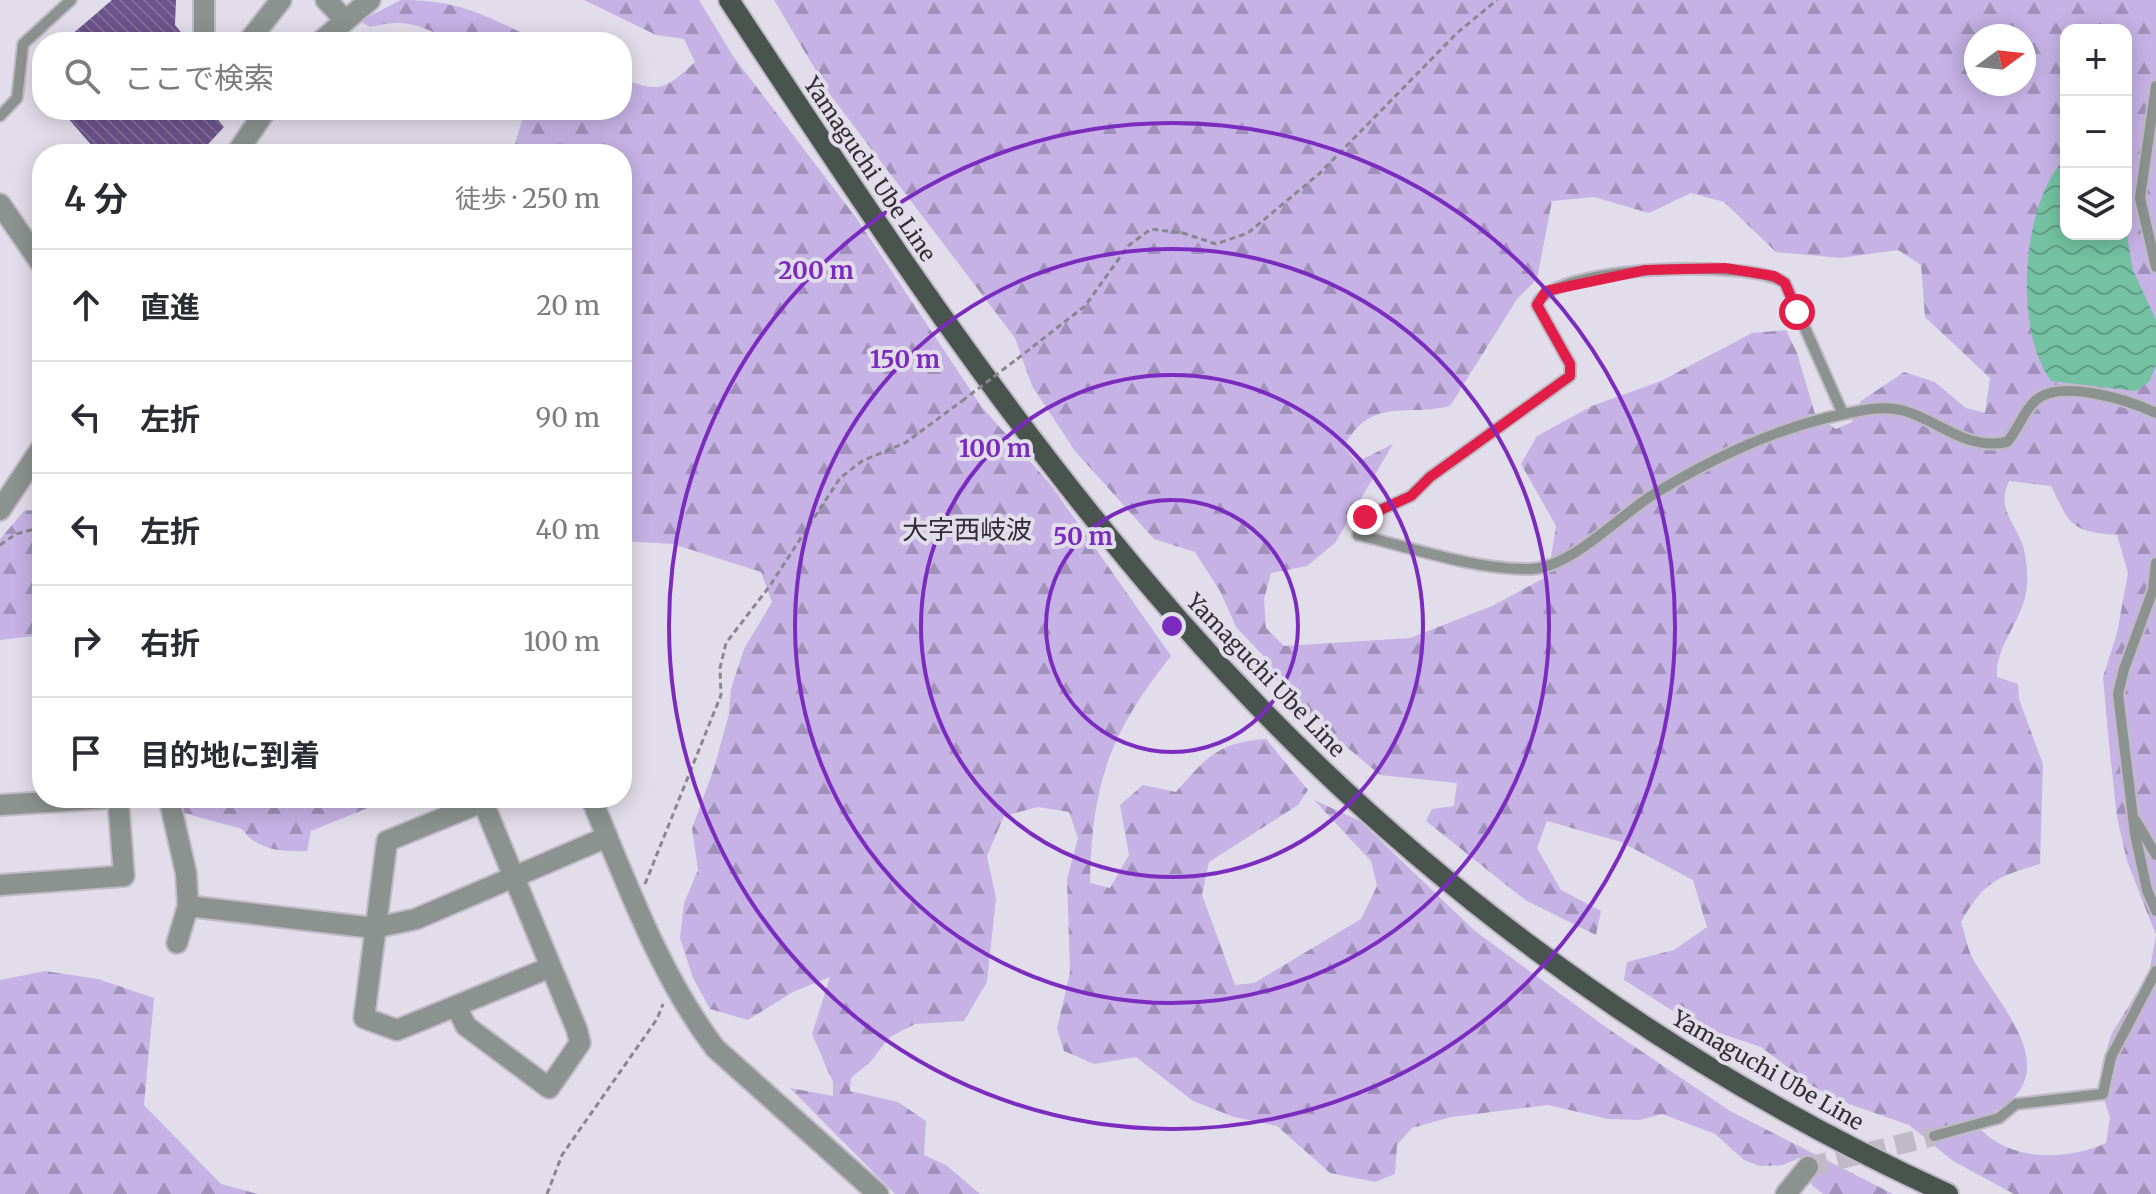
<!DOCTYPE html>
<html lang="ja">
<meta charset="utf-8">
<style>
:root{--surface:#fff;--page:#f7f7f7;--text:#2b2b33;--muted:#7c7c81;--line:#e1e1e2}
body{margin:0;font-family:Merriweather,"Noto Sans JP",serif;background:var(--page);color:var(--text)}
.controls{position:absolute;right:24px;top:24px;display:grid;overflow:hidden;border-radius:16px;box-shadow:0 4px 20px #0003}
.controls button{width:72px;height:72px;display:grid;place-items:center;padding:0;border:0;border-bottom:2px solid var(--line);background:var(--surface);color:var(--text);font:40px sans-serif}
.compass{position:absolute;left:1964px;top:24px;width:72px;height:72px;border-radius:50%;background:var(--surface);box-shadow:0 4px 20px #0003;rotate:75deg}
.stop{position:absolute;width:24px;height:24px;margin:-18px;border:6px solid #e11d48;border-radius:50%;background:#fff}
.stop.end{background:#e11d48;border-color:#fff;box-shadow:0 2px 8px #0008}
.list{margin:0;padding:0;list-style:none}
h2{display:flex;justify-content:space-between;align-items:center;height:104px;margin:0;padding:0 32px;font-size:34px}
h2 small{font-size:26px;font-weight:400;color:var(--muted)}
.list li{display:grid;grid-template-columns:52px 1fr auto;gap:24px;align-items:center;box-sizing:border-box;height:112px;padding:0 32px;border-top:2px solid var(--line)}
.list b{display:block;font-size:30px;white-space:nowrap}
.list em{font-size:26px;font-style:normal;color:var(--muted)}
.icon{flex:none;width:44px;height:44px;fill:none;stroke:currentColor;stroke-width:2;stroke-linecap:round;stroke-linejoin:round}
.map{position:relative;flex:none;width:2156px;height:1194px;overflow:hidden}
.search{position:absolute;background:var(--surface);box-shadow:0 4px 20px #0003;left:32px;top:32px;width:600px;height:88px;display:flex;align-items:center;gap:20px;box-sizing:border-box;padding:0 28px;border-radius:32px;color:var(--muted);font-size:30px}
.panel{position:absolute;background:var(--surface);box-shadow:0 4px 20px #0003;left:32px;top:144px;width:600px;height:664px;border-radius:32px}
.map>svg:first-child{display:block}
.forest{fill:url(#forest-firs);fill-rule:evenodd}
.water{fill:url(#water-waves)}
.building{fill:url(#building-back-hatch)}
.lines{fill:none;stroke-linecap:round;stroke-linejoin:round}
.minor-tunnel{stroke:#bfbac6;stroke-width:20;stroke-dasharray:20 10;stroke-linecap:butt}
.service-casing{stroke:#bfbac6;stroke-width:14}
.minor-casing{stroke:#bfbac6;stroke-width:24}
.tertiary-casing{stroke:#bfbac6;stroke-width:24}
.primary-casing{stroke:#bfbac6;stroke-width:24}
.path{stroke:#89868f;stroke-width:3;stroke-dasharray:6 4;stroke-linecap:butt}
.service{stroke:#8c928f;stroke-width:10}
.minor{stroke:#8c928f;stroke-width:20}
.tertiary{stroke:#8c928f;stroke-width:20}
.primary{stroke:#49544f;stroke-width:20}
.path-bridge{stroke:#89868f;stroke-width:3;stroke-dasharray:6 4;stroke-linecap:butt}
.route{stroke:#e11d48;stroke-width:10}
.ring{fill:none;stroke:#7b2cbf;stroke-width:4}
.labels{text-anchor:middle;stroke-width:8;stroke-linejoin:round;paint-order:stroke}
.street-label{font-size:22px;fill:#312f34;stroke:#e2ddea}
.quarter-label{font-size:26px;fill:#302c37;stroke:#e2ddea}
.centre{fill:#7b2cbf;stroke:#e2ddea;stroke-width:4}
.ring-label{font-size:24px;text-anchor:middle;font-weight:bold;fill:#7b2cbf;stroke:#e2ddea;stroke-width:8;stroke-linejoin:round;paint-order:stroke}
</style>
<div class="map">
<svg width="2156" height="1194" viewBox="0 0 2156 1194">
<defs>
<pattern id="forest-firs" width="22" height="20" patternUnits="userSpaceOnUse" patternTransform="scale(2)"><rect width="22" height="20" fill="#c6b2e4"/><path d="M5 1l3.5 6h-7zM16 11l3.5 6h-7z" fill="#a191ba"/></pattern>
<pattern id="water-waves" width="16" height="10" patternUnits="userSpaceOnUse" patternTransform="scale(2)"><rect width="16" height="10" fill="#74c2a3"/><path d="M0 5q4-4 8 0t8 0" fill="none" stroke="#609e86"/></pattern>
<pattern id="building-back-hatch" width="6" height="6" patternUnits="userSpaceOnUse" patternTransform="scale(2)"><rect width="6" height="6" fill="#6c538b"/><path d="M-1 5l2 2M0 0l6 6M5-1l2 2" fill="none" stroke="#816e99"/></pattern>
</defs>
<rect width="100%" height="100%" fill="#e2ddea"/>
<g class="forest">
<path d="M401 0C463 0 487 17 541 42 517 42 483 48 459 41 419 30 416 16 370 27L360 21Z"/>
<path d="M584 0H699L733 56 857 219 981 406 1051 485 1171 656C1109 734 1092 784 1090 883L1110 888 1129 855 1120 805 1143 785 1176 792C1206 758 1218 742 1266 739L1308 790 1298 805 1209 862 1202 895 1235 985 1254 983 1361 919 1377 886 1371 861 1314 800 1360 821 1475 931 1607 1028 1730 1111 1893 1194H1823L1811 1184 1808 1160 1799 1158 1783 1165 1760 1166 1744 1160 1715 1134 1662 1114 1640 1120 1608 1119 1548 1105 1451 1117 1412 1128 1397 1145 1395 1174 1375 1182 1330 1173 1277 1126 1234 1117 1193 1101 1136 1057 1094 1064 1064 1051 1057 1029 1070 972 1067 879 1078 838 1069 812 1038 807 1004 816 987 856 996 898 987 982 964 1021 915 1024 890 1037 871 1061 851 1078 850 1091 898 1102 926 1121 924 1155 946 1165 980 1194H895L790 1088 833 1096V1082L812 1034 830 977 793 992 748 1020 710 1009 693 978 680 938 684 903 698 870 692 829 714 768 729 714 731 689 744 649 772 602 761 572 673 544 622 541V154H512L525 110H622V78C659 94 666 89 695 62L684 39 656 35Z"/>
<path d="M774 0H2156V1194H2014L1953 1161 1909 1125 1849 1104 1815 1088 1761 1047 1695 1025 1624 980 1627 962 1674 950 1707 927 1693 880 1621 842 1547 821 1537 848 1561 890 1601 911 1596 935 1525 900 1426 821 1432 809 1454 806 1457 783 1380 775 1281 692 1271 664 1236 627 1220 591 1195 552 1154 539 1075 451 1032 386 1015 338 831 96ZM2066 30H2126V234H2066ZM1976 36H2024V84H1976ZM1691 193 1724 202 1776 252 1841 258 1898 250 1921 265 1925 317 1990 378 1985 413 1966 408 1935 382 1904 372 1861 401 1852 422 1836 429 1815 414 1797 353 1786 330 1752 333 1661 381 1592 406 1537 436 1521 464 1556 526 1548 576 1492 606 1410 638 1284 646 1266 628 1264 599 1271 573 1307 566 1335 543 1393 444 1357 462 1344 447C1370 396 1407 417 1450 406L1517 299 1537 279 1552 201 1594 197 1649 213ZM2009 481 2051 486C2071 527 2071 531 2117 535L2128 573 2117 633 2103 677 2109 744 2117 817 2127 861 2156 935 2149 973 2112 1033 2102 1064 2100 1088 2110 1117 2106 1143C2064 1162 2002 1162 1973 1120 1980 1117 1990 1115 1996 1111 2068 1070 1996 1003 1972 957 1967 947 1965 933 1961 922 1984 882 1996 877 2040 864L2043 764 2019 699 2018 684 1997 677C1995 643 2025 620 2027 585 2028 574 2026 553 2022 543 2012 519 1997 507 2009 481Z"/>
<path d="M25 510 42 511V635L0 640V539Z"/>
<path d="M179 798H408L380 803 311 831 307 851C283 852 257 851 242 829L184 813Z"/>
<path d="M45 971 98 979 154 998 144 1105 221 1184 258 1194H0V980Z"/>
</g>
<path class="water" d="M2066 157V234H2126V231L2133 270 2156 320V365L2149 382 2136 391 2051 381C2013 329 2021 204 2066 157Z"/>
<g class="building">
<path d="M112 0H176L175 25 189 42H63Z"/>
<path d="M61 110H210L224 127 199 154H99Z"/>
</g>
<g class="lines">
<path class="minor-tunnel" d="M1808 1167 1934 1136"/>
<defs>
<g id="service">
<path d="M2156 86 2140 198 2156 267"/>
<path d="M0 116 17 98 23 44 71 0"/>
<path d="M1843 414 1785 283C1753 258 1548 266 1537 305L1570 364V376L1430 477 1411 496 1365 517 1358 535C1410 547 1478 571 1531 569 1571 568 1620 515 1654 494 1711 459 1779 427 1844 414 1864 410 1885 405 1905 411 1943 423 1965 450 2007 442 2018 430 2023 412 2035 401 2059 378 2129 400 2156 413"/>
<path d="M2156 563 2153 590 2124 669 2118 694 2135 834 2147 890 2156 911"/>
<path d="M2136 821 2156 855"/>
<path d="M1934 1136 1999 1118 2016 1104 2103 1094 2111 1057 2156 971"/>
</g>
<g id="minor">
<path d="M326 0 345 20"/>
<path d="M204 42V0"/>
<path d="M248 42 281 0"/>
<path d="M320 42 370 0"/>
<path d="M236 154 266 110"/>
<path d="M0 510 42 447"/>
<path d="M169 798 186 873 188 906 177 943"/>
<path d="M0 805 111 798"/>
<path d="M0 885 124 876 118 798"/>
<path d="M188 906 374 928 416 919 607 837"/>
<path d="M456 1006 466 1026 549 1088 580 1043 577 1030 483 802 387 841 364 1018 397 1030 551 967"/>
<path d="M1786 1194 1808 1167"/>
</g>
<g id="tertiary">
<path d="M0 204 42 265"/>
<path d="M591 798C627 883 659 974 715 1048L878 1194"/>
</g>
<path id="primary" d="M729 0C869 214 1010 427 1179 620 1391 863 1655 1060 1948 1194"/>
</defs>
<use href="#service" class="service-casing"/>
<use href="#minor" class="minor-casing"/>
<use href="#tertiary" class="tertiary-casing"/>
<use href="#primary" class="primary-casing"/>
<g class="path">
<path d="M1017 359 1085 306 1128 246 1151 229 1183 233 1216 244 1248 233 1320 173 1457 33 1497 0"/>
<path d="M0 545 16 534 42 527"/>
<path d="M645 884 721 695 720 668 726 643 769 587 840 478 862 461 905 443 962 401"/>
<path d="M547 1194 562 1155 657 1019 663 1004"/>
</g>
<use href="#service" class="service"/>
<use href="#minor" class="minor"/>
<use href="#tertiary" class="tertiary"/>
<use href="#primary" class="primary"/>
<path class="path-bridge" d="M962 401 1017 359"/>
</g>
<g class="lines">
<path class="route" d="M1365 517 1411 496 1430 477 1570 376V364L1537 305 1546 291 1646 270 1725 268 1774 276 1785 283 1797 312"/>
</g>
<g class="ring">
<circle cx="1172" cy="626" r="126"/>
<circle cx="1172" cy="626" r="251"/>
<circle cx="1172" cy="626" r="377"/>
<circle cx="1172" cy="626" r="503"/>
</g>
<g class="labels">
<g class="street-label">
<text transform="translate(870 169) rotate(56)" y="8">Yamaguchi Ube Line</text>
<text transform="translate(1266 675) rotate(46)" y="8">Yamaguchi Ube Line</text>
<text transform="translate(1768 1070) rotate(30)" y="8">Yamaguchi Ube Line</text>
</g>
<g class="quarter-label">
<text x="967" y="539">大字西岐波</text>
</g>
</g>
<circle cx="1172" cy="626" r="12" class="centre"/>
<g class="ring-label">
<text x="816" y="279">200 m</text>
<text x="905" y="368">150 m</text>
<text x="995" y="457">100 m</text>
<text x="1083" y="545">50 m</text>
</g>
</svg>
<div class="controls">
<button>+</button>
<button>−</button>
<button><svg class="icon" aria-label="layers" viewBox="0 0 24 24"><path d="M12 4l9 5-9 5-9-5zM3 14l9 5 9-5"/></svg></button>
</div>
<svg class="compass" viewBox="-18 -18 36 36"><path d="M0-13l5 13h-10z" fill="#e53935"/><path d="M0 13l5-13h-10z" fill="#7c7c81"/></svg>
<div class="stop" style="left:1797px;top:312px"></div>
<div class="stop end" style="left:1365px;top:517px"></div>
<div class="search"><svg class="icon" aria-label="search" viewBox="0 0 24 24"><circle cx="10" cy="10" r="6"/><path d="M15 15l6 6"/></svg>ここで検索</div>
<section class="panel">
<h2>4 分<small>徒歩 · 250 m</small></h2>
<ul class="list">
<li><svg class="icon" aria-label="ahead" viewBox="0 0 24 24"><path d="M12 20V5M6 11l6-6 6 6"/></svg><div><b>直進</b></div><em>20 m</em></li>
<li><svg class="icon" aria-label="left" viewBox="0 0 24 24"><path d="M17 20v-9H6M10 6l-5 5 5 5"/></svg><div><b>左折</b></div><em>90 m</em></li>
<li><svg class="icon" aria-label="left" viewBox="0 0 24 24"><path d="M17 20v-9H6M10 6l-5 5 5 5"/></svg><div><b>左折</b></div><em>40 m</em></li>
<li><svg class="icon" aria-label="right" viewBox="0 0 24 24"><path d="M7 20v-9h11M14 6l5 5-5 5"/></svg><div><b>右折</b></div><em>100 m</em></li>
<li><svg class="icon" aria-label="arrive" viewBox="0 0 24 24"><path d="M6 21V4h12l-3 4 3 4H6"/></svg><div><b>目的地に到着</b></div></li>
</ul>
</section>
</div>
